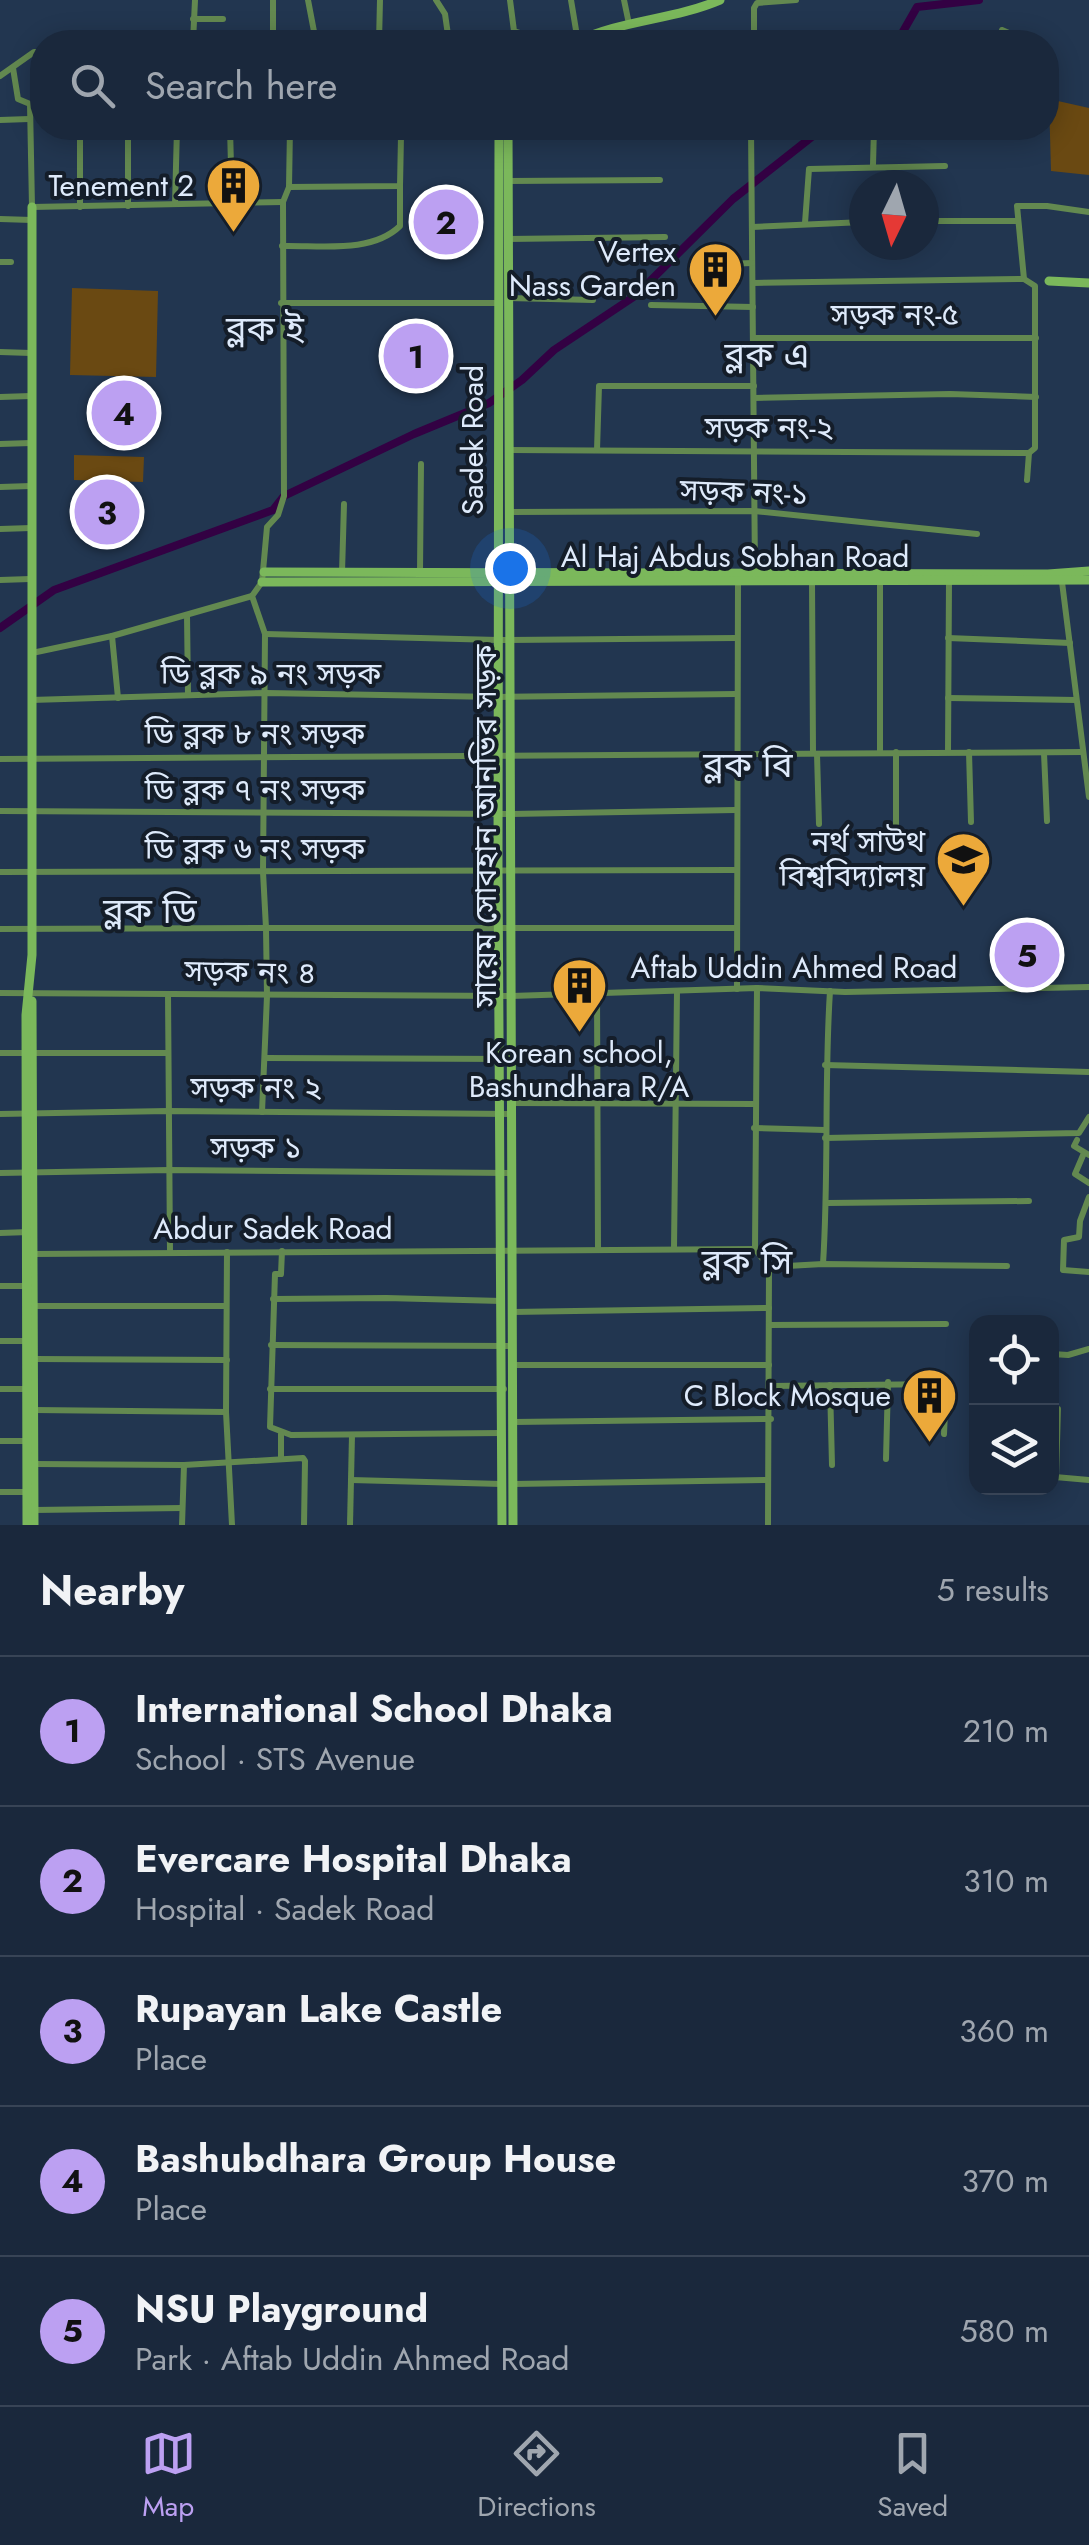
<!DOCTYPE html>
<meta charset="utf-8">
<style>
:root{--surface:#1a283c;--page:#233043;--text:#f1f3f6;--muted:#9fa6af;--line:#384456;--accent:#bca0f2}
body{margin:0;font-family:Jost,"Noto Sans Bengali",sans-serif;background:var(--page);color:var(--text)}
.controls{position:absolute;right:30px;bottom:30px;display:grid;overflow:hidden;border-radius:20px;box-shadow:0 5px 25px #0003}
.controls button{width:90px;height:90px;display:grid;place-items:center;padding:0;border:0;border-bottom:2px solid var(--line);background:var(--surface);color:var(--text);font:50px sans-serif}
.compass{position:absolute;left:849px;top:170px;width:90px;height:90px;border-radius:50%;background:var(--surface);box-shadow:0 5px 25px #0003;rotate:185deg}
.you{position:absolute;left:510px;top:568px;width:35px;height:35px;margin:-25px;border:8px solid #fff;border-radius:50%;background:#1a73e8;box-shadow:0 0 0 15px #1a73e833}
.badge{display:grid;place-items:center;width:65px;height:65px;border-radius:50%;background:var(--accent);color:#111;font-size:32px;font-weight:700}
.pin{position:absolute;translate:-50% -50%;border:5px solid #fff;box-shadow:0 2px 10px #0006}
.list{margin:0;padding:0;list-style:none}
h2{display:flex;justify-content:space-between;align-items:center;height:130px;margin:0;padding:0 40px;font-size:42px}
h2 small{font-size:32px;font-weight:400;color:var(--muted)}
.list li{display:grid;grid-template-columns:65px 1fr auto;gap:30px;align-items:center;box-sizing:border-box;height:150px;padding:0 40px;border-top:2px solid var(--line)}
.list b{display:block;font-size:38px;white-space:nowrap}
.list p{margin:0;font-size:32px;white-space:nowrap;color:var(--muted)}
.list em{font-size:32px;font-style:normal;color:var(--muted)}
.icon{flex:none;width:55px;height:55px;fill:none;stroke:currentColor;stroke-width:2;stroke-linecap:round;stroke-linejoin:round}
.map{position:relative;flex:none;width:1089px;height:1525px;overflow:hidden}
.search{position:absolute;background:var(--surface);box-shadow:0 5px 25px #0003;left:30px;right:30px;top:30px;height:110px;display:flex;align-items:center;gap:25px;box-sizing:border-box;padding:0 35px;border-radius:40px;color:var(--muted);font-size:38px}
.sheet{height:880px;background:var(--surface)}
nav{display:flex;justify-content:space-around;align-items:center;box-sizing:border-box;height:140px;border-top:2px solid var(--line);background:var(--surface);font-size:28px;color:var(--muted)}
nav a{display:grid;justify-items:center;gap:5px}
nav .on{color:var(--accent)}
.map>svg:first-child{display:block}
.green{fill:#6a4912}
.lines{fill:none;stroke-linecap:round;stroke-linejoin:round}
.canal{stroke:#330143;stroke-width:8}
.street{stroke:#638950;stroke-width:6}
.secondary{stroke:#7bb85b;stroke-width:9}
.labels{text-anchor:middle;stroke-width:8;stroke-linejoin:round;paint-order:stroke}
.poi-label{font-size:30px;fill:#deeafb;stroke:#141d29;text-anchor:end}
.street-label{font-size:30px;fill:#deeafb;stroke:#141d29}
.quarter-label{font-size:35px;fill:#deeafb;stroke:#141d29}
</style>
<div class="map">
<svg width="1089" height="1525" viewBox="0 0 1089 1525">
<rect width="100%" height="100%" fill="#223650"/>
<g class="green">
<path d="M1049 99 1089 108V175L1051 171Z"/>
<path d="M72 288 158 291 156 377 70 375Z"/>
<path d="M74 455 144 457 143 482 74 480Z"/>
<path d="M1047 935 1049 974H1005V936Z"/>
</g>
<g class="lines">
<g class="canal">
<path d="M897 42 917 7 979 0"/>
<path d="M0 628 54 590 273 510 284 496 414 434 489 403 522 380 554 350 635 296 733 199 823 128"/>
</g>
<g class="street">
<path d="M308 0 316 42"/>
<path d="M436 0 445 14 449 42"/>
<path d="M510 0 514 31 523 34 525 42"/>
<path d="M571 0 578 42"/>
<path d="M624 0 629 24"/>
<path d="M193 19H223"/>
<path d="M193 42 195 0"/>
<path d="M273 42V0"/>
<path d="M379 42 380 0"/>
<path d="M754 42V8L757 3 796 0"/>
<path d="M999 42 1002 30 1018 37"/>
<path d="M13 68 18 99 30 104 32 207 283 202"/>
<path d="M0 76 34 52H42"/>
<path d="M0 120 29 119"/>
<path d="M80 128V207"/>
<path d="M128 128V206"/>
<path d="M230 128 232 203"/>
<path d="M290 128 289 187 283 202 284 496 278 515 267 527 262 582 252 596 265 634 263 872 266 928H735"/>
<path d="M751 128 755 573"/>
<path d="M873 165 874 128"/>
<path d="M508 181 660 180"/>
<path d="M289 187 400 186 401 136 290 134"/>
<path d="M175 204 177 128"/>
<path d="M0 219 32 220"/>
<path d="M924 221H1017"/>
<path d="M805 223 809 169 945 166"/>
<path d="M752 227 864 222"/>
<path d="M508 239 665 237"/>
<path d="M282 246C320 245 371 254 400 226V186"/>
<path d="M0 262H11"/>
<path d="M700 265 752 263"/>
<path d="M753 283 1024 279"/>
<path d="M508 298 593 300"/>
<path d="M281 303H498"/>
<path d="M651 305 753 307"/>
<path d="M753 338H1036"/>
<path d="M0 352 31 353"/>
<path d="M0 397 31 396"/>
<path d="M754 398 950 394 1036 397"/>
<path d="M0 444 31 443"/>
<path d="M509 450 1029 453"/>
<path d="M597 450 599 386H754"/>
<path d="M1027 480 1029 453 1035 448V286L1024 279 1017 206H1047L1089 212"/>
<path d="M0 487 31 486"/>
<path d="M510 512 754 511 977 534"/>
<path d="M0 529 31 528"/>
<path d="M420 572 421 464"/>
<path d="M342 573 344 504"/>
<path d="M0 580 30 579"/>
<path d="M812 580 813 753"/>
<path d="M1062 582 1089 797"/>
<path d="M187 615 188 695"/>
<path d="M265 634 498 640 736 638"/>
<path d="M112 636 118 698"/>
<path d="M948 638 1070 643"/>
<path d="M32 653 112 636 252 596"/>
<path d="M948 698 1076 700"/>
<path d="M31 700 266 693 498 697 736 694"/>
<path d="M948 752 949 581"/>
<path d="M969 752 971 822"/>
<path d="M880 753V582"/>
<path d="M1044 753 1047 821"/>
<path d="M817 754 819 824"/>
<path d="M0 759 1083 752"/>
<path d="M0 811 511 814 735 810"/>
<path d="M896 825V752"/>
<path d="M0 872 735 870"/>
<path d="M0 929 266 928 267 996 262 1112"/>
<path d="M737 989 738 580"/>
<path d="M597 992 598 1249"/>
<path d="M0 993 511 996 757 988 845 992 1089 987"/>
<path d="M168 994 170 1251"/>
<path d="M0 1053H168"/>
<path d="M265 1058 511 1059"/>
<path d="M825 1065 1089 1072"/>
<path d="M512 1103 754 1104"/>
<path d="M0 1114 168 1111 512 1114"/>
<path d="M754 1128 825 1130"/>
<path d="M825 1138 1079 1133 1089 1117"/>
<path d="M1077 1140 1074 1146 1089 1155"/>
<path d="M1084 1153 1075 1174 1089 1183"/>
<path d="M0 1173 169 1170 512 1173"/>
<path d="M1089 1197 1080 1221 1079 1237 1064 1240 1063 1270 1089 1272"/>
<path d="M827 1203 1029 1201"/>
<path d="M0 1233 29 1232"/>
<path d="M674 1249 677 991"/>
<path d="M755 1249 769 1267 768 1525"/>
<path d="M755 1249 757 988"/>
<path d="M282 1251 281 1274H275L270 1427 291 1435 501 1433"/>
<path d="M227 1252 226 1412 232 1525"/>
<path d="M33 1254 755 1249"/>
<path d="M823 1264C829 1173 824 1082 830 991"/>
<path d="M769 1267 823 1264 1007 1266"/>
<path d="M0 1286H29"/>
<path d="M273 1299 386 1298 502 1301"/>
<path d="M34 1306H226"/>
<path d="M512 1312 769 1308"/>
<path d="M769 1325 946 1324"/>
<path d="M0 1341H29"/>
<path d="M974 1343H976"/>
<path d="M271 1345 513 1346"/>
<path d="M1052 1354 1068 1355 1089 1349"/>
<path d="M34 1359 227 1360"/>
<path d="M513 1365H769"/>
<path d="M830 1385 832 1465"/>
<path d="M770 1386 942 1384 946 1388 944 1434"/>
<path d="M0 1389H29"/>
<path d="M270 1389H504"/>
<path d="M34 1410 226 1412"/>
<path d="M513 1422 771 1419"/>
<path d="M281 1434V1458"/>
<path d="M0 1441H28"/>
<path d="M886 1459 888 1382"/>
<path d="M34 1464 184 1465 303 1458 305 1461 304 1525"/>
<path d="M1055 1477 1089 1480"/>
<path d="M1056 1477 1058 1409"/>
<path d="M351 1480 502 1484"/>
<path d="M513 1484 766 1480"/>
<path d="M0 1492H28"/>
<path d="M34 1510 182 1508"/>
<path d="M182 1525 184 1465"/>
<path d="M350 1525 352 1435"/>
</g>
<g class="secondary">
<path d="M576 42C621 20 673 20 720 0"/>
<path d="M499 128 498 872 502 1525"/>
<path d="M508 128 513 1525"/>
<path d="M1049 281 1089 283"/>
<path d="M264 572 1048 574 1089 571"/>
<path d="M262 582 1089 580"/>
<path d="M32 1001 34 1525"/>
<path d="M27 1525 26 1015 32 955V207"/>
</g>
</g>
<defs>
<symbol id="building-pin" viewBox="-11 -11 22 30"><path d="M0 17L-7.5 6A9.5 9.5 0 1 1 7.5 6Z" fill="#eca93a" stroke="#141d29"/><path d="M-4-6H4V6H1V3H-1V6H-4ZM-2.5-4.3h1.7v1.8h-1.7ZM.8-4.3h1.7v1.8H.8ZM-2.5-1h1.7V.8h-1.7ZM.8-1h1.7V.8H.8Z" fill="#111"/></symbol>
<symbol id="university-pin" viewBox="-11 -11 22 30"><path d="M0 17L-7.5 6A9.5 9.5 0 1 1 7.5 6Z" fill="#eca93a" stroke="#141d29"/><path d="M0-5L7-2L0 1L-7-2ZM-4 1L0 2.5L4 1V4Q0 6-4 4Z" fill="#111"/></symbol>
</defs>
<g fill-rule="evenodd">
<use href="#building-pin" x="202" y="154" width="63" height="86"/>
<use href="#building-pin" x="684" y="238" width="63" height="86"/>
<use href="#university-pin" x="932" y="828" width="63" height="86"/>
<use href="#building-pin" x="548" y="954" width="63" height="86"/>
<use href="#building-pin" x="898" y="1364" width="63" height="86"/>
</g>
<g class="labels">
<g class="poi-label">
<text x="194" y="196">Tenement 2</text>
<text x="676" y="262">Vertex<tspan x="676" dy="34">Nass Garden</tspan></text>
<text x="925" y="852">নর্থ সাউথ<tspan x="925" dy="34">বিশ্ববিদ্যালয়</tspan></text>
<text x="579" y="1063" text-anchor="middle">Korean school,<tspan x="579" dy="34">Bashundhara R/A</tspan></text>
<text x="891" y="1406">C Block Mosque</text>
</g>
<g class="street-label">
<text x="895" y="325">সড়ক নং-৫</text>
<text x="769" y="438">সড়ক নং-২</text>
<text transform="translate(473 440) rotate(-90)" y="10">Sadek Road</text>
<text transform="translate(744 492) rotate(2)" y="10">সড়ক নং-১</text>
<text x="735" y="567">Al Haj Abdus Sobhan Road</text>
<text x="271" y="684">ডি ব্লক ৯ নং সড়ক</text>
<text x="255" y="744">ডি ব্লক ৮ নং সড়ক</text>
<text x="255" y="800">ডি ব্লক ৭ নং সড়ক</text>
<text transform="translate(486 826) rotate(-90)" y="10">সায়েম সোবহান আনভির সড়ক</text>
<text x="255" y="859">ডি ব্লক ৬ নং সড়ক</text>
<text x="794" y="978">Aftab Uddin Ahmed Road</text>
<text transform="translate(250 972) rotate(1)" y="10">সড়ক নং ৪</text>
<text x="256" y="1098">সড়ক নং ২</text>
<text x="256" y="1158">সড়ক ১</text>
<text x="273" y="1239">Abdur Sadek Road</text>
</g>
<g class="quarter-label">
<text x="265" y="341">ব্লক ই</text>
<text x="767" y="367">ব্লক এ</text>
<text x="748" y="777">ব্লক বি</text>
<text x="150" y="923">ব্লক ডি</text>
<text x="747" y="1274">ব্লক সি</text>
</g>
</g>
</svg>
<div class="controls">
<button><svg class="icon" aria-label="locate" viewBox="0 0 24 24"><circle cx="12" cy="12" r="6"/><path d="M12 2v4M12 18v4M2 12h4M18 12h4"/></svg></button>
<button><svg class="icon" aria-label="layers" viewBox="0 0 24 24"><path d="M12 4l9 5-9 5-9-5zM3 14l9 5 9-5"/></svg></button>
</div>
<svg class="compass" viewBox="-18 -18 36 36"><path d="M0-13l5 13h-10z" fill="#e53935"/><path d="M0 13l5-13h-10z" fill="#9fa6af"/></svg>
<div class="you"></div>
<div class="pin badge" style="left:416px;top:356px">1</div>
<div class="pin badge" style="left:446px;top:222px">2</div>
<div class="pin badge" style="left:107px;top:512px">3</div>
<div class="pin badge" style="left:124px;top:413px">4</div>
<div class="pin badge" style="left:1027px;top:955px">5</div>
<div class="search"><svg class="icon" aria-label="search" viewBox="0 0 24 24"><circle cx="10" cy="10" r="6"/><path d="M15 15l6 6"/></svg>Search here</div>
</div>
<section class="sheet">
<h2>Nearby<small>5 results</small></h2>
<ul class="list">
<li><span class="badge">1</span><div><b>International School Dhaka</b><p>School · STS Avenue</p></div><em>210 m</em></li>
<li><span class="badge">2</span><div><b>Evercare Hospital Dhaka</b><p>Hospital · Sadek Road</p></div><em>310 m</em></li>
<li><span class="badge">3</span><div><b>Rupayan Lake Castle</b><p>Place</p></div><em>360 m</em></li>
<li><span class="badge">4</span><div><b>Bashubdhara Group House</b><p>Place</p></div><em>370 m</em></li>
<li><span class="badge">5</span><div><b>NSU Playground</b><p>Park · Aftab Uddin Ahmed Road</p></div><em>580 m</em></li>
</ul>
</section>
<nav>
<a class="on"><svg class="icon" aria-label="map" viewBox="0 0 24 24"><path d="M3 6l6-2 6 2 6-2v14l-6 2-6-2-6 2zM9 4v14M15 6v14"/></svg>Map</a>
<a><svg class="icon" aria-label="directions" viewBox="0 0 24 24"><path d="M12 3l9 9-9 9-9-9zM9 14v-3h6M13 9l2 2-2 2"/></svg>Directions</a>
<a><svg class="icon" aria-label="saved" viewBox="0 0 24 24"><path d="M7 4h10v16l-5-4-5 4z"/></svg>Saved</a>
</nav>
